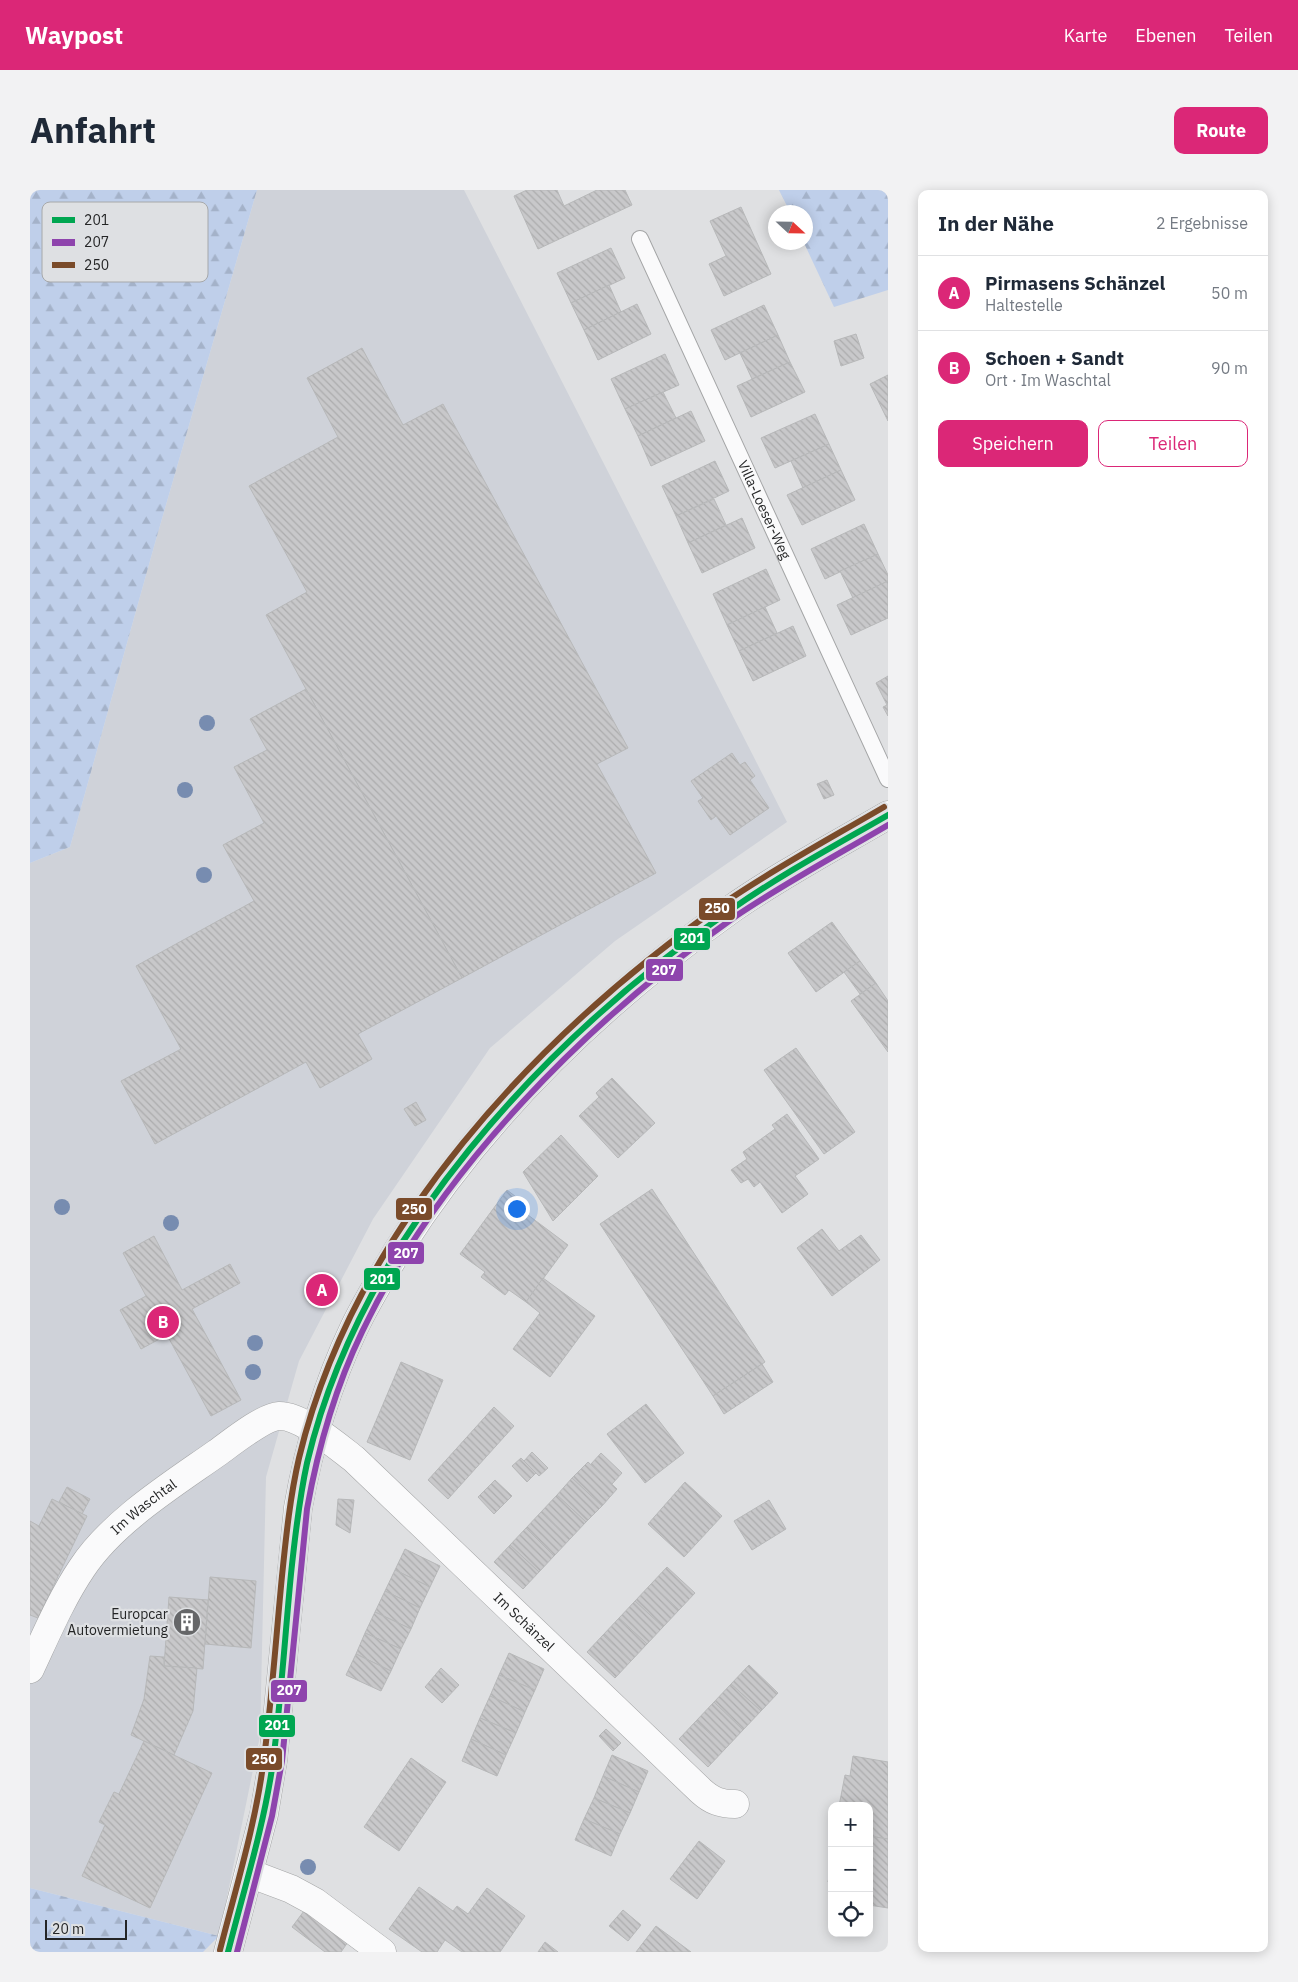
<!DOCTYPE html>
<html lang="de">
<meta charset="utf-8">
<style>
:root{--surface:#fff;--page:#f2f2f3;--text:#1f2937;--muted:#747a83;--line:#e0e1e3;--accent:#db2777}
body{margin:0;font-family:"IBM Plex Sans",sans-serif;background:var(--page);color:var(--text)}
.controls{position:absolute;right:15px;bottom:15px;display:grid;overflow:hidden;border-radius:10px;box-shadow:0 2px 12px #0003}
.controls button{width:45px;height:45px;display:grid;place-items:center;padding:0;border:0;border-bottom:1px solid var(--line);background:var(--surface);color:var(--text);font:25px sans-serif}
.compass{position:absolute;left:738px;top:15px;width:45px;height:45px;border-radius:50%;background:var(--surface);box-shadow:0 2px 12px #0003;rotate:112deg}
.scale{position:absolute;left:15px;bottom:12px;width:82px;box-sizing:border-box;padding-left:5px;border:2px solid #242526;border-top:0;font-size:14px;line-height:18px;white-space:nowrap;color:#242526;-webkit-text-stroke:4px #dee0e3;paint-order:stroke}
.you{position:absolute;left:486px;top:1018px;width:18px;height:18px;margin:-12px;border:4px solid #fff;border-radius:50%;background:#1a73e8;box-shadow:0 0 0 8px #1a73e833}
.badge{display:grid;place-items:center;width:32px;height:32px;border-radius:50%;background:var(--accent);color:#fff;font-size:16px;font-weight:700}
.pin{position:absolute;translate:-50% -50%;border:2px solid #fff;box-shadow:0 1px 5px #0006}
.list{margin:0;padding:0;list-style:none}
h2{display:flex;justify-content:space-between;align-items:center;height:65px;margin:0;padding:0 20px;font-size:21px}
h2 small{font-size:16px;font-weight:400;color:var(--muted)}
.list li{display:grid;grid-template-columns:32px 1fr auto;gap:15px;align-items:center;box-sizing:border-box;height:75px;padding:0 20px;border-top:1px solid var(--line)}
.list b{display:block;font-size:19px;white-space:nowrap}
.list p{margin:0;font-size:16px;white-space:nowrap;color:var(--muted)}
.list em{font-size:16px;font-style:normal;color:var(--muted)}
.actions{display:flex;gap:10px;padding:15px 20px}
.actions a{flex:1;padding:11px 0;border:1px solid var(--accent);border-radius:10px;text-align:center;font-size:18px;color:var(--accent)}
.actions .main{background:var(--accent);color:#fff}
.icon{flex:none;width:28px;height:28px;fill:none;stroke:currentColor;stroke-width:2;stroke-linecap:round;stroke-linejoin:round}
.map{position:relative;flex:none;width:858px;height:1762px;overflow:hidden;border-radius:10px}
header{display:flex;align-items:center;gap:30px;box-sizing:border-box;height:70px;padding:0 25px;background:var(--accent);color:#fff}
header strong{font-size:24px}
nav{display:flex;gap:28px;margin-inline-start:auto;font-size:18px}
.intro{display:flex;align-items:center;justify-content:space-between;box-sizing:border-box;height:120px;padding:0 30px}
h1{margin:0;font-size:35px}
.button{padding:12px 22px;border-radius:10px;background:var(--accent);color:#fff;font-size:18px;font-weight:700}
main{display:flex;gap:30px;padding:0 30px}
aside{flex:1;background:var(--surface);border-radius:10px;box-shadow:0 2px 12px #0003}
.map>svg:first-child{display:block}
.built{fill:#cfd2d9}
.forest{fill:url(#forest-firs)}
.building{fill:url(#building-back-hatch);stroke:#b7b8b9}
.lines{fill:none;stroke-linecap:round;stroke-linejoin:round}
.lane-casing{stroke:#a4a5a6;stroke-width:18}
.street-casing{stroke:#a4a5a6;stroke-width:29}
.secondary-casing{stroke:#a4a5a6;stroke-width:29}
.lane{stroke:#fafafb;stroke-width:16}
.street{stroke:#fafafb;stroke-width:28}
.secondary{stroke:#fafafb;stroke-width:28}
.bus-1-casing{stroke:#dee0e3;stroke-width:10}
.bus-2-casing{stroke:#dee0e3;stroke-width:10}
.bus-3-casing{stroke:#dee0e3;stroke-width:10}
.bus-1{stroke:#00a651;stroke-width:6}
.bus-2{stroke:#8e44ad;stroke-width:6}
.bus-3{stroke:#7a4b2a;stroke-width:6}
.tree{fill:#778cb0}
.labels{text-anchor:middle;stroke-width:4.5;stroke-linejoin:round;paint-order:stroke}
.street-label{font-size:14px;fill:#242526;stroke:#dee0e3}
.poi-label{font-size:14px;fill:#242526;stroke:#dee0e3;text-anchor:end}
.key{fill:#dee0e3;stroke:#a6a8aa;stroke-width:1}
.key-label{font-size:14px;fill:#242526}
.line-badge{stroke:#dee0e3;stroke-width:2}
.badge-label{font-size:14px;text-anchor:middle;font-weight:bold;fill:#fff}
</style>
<header>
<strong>Waypost</strong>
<nav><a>Karte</a><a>Ebenen</a><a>Teilen</a></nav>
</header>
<div class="intro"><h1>Anfahrt</h1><a class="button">Route</a></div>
<main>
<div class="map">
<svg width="858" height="1762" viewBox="0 0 858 1762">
<defs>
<pattern id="forest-firs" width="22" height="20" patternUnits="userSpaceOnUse" patternTransform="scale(1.25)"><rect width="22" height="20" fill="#bfcfea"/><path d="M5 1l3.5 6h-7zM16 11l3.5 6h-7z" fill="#a4b2c9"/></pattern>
<pattern id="building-back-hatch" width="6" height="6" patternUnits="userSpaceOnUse" patternTransform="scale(1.25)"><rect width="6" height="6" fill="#c8c8ca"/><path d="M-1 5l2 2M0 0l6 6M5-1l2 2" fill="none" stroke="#acacad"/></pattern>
</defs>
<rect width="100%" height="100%" fill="#dfe0e2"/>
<path class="built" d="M227 0H434L757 632 585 751 460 858 343 1029 269 1171 236 1287 230 1546 189 1746 0 1698V673L40 657 125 353Z"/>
<g class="forest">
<path d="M0 0H227L125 353 40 657 0 673Z"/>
<path d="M749 0H858V100L804 117 774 53 776 52V22H760Z"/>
<path d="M0 1698 189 1746 173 1762H0Z"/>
</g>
<g class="building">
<path d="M497 0H527L534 16 567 0H595L602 15 508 59 484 6Z"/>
<path d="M711 17 741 84 694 106 679 74 696 66 680 31Z"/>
<path d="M581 58 595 88 541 113 527 83Z"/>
<path d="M579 95 591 122 554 140 541 113Z"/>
<path d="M607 114 621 144 568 170 554 140Z"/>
<path d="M734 115 748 145 695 170 681 140Z"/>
<path d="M826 144 834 168 811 176 804 151Z"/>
<path d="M748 145 760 172 722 189 710 163Z"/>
<path d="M332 158 373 235 413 214 598 558 567 574 626 683 432 788 236 425 277 402 219 296 308 247 277 188Z"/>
<path d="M635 164 649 195 595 219 581 189Z"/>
<path d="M760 172 775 202 721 227 707 196Z"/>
<path d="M858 185V231L840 194Z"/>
<path d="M633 202 646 228 608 246 595 219Z"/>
<path d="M661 221 675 251 621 276 608 246Z"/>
<path d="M785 224 799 254 745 278 731 248Z"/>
<path d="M799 254 811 280 773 298 761 271Z"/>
<path d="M685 271 699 301 646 326 632 296Z"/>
<path d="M811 280 825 310 772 335 757 305Z"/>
<path d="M684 309 696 335 658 353 646 326Z"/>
<path d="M712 328 725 358 672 383 658 353Z"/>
<path d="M834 334 848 364 795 389 781 359Z"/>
<path d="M848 364 858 385V391L823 408 810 381Z"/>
<path d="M736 379 750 410 697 435 683 404Z"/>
<path d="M858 391V428L821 445 807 415Z"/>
<path d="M735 417 747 443 709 461 697 435Z"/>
<path d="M763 436 776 466 723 491 709 461Z"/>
<path d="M858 486V526L853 517 857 515 846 493Z"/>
<path d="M276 499 432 788 328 844 342 869 290 898 276 872 125 954 91 891 151 859 106 776 224 711 193 655 234 633 204 577 237 560 220 529Z"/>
<path d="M702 563 710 575 715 572 725 586 720 590 739 618 700 645 686 626 681 630 668 611 673 608 661 591Z"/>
<path d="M797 590 804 605 794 609 787 594Z"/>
<path d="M802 732 830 771 786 802 758 763Z"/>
<path d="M830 771 846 793 830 804 814 782Z"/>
<path d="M846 793 858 811V862L821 811Z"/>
<path d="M766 858 825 942 794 964 734 880Z"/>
<path d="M582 888 625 933 588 968 549 926 569 907 566 903Z"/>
<path d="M386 912 396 930 385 936 374 919Z"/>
<path d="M757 924 789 969 765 986 778 1004 752 1023 730 992 724 997 718 989 711 993 701 980 717 969 713 962 745 939 742 935Z"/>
<path d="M531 945 568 986 523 1031 493 982Z"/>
<path d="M622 999 735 1172 683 1206 570 1034Z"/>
<path d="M477 1000 498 1016 494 1022 538 1055 496 1112 479 1100 475 1105 451 1087 455 1082 430 1064Z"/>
<path d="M792 1039 809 1061 831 1045 850 1070 802 1106 767 1058Z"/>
<path d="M124 1046 152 1100 200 1074 210 1093 162 1119 211 1210 181 1226 137 1145 111 1159 90 1120 116 1106 93 1063Z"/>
<path d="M513 1088 565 1126 520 1187 483 1159 510 1123 496 1112Z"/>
<path d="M371 1172 413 1190 380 1270 337 1252Z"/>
<path d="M732 1174 743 1192 694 1224 683 1206Z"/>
<path d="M616 1214 654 1263 615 1293 577 1244Z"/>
<path d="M464 1217 484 1236 418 1309 398 1290Z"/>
<path d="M502 1262 518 1278 509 1286 494 1271Z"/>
<path d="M571 1263 592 1283 582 1294 561 1274Z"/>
<path d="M491 1268 506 1283 497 1292 482 1276Z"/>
<path d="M558 1272 587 1299 572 1316 542 1288Z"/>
<path d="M542 1288 572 1316 556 1332 527 1305Z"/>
<path d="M465 1290 482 1306 464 1324 448 1307Z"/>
<path d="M655 1292 692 1326 654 1367 618 1334Z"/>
<path d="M37 1297 60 1309 52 1324 29 1312Z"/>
<path d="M527 1305 556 1332 540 1349 511 1322Z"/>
<path d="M22 1309 57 1326 8 1428 0 1425V1331L9 1336Z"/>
<path d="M308 1309 324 1310 320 1343 306 1335Z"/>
<path d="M739 1310 756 1339 722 1360 704 1331Z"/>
<path d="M511 1322 540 1349 524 1366 496 1338Z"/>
<path d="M496 1338 524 1366 509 1382 480 1355Z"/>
<path d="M480 1355 509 1382 493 1399 464 1372Z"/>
<path d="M375 1359 410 1376 400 1397 365 1380Z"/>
<path d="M637 1377 665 1403 649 1420 621 1394Z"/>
<path d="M365 1380 400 1397 390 1418 355 1401Z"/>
<path d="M180 1387 226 1391 221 1458 175 1454Z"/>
<path d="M621 1394 649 1420 633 1437 605 1411Z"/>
<path d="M355 1401 390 1418 381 1439 345 1422Z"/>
<path d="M139 1407 178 1410 173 1479 134 1476Z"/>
<path d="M605 1411 633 1437 617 1454 589 1428Z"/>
<path d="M345 1422 381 1439 371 1459 335 1443Z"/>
<path d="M589 1428 617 1454 601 1471 573 1445Z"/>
<path d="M335 1443 371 1459 361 1481 326 1464Z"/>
<path d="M573 1445 601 1471 585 1488 557 1462Z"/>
<path d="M479 1463 514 1479 505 1500 469 1485Z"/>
<path d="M326 1464 361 1481 351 1501 316 1485Z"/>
<path d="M120 1466 134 1467V1476L167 1478 163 1521 144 1565 101 1545 114 1509Z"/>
<path d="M719 1475 748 1503 731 1521 701 1494Z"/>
<path d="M411 1478 429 1495 412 1513 395 1497Z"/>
<path d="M469 1485 505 1500 495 1522 460 1506Z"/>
<path d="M701 1494 731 1521 713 1540 684 1512Z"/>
<path d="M460 1506 495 1522 486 1543 450 1528Z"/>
<path d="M684 1512 713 1540 696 1558 666 1531Z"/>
<path d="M450 1528 486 1543 476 1565 441 1549Z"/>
<path d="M666 1531 696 1558 678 1577 649 1549Z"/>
<path d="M576 1539 591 1553 583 1561 569 1546Z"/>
<path d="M441 1549 476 1565 467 1586 432 1571Z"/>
<path d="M114 1551 182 1583 120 1718 52 1686 75 1635 69 1632 84 1602 89 1604Z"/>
<path d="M582 1565 618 1581 609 1602 573 1586Z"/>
<path d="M823 1566 858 1572V1649L839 1646V1616H809L815 1585 820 1586Z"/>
<path d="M381 1568 416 1592 369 1661 334 1637Z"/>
<path d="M573 1586 609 1602 600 1623 564 1608Z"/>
<path d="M564 1608 600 1623 590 1644 554 1629Z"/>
<path d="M554 1629 590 1644 581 1666 545 1650Z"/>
<path d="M839 1646 858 1649V1718L839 1715Z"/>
<path d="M669 1651 695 1671 667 1709 640 1689Z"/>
<path d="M802 1671V1693L798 1692Z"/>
<path d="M389 1697 423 1721 427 1716 438 1724 457 1698 495 1726 470 1762H432L415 1750 407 1762H392L359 1739Z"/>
<path d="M277 1717 318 1752 311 1762H295L262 1737Z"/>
<path d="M593 1720 611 1735 598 1751 579 1736Z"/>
<path d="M626 1736 661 1762H606Z"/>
<path d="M515 1752 528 1762H508Z"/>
</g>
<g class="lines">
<defs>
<g id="lane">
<path id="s1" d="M610 49 858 589"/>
</g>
<g id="street">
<path id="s2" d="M0 1479C16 1445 31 1409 52 1378 82 1332 143 1294 187 1263 201 1253 233 1227 249 1226 271 1225 307 1256 324 1269L671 1601C682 1611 691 1614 705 1614"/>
<path d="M219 1683 261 1699 285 1712 352 1762"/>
</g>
<path id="secondary" d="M198 1762 234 1624 243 1570 268 1318C279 1255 297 1195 324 1138 337 1111 353 1085 368 1060 453 925 571 812 700 720 750 685 805 656 858 625"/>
</defs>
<use href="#lane" class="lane-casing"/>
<use href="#street" class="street-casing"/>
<use href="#secondary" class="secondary-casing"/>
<use href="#lane" class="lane"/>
<use href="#street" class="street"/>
<use href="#secondary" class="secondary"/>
<defs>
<path id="bus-1" d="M198 1762C214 1699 234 1636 243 1572 251 1509 255 1446 261 1384 265 1346 269 1310 277 1273 331 1045 515 849 702 719 752 684 806 655 858 625"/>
<path id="bus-2" d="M207 1762 242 1626 252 1571 277 1319C288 1258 305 1198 332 1142 409 979 560 829 706 726 755 693 807 665 858 635"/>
<path id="bus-3" d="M190 1760C206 1697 226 1633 234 1568 242 1508 246 1447 252 1386 256 1347 260 1307 269 1268 324 1039 508 843 697 711 747 677 801 648 854 617"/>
</defs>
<use href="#bus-1" class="bus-1-casing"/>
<use href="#bus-2" class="bus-2-casing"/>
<use href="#bus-3" class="bus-3-casing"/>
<use href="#bus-1" class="bus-1"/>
<use href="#bus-2" class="bus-2"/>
<use href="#bus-3" class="bus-3"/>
</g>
<g class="tree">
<circle cx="177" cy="533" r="8"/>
<circle cx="155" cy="600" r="8"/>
<circle cx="174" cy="685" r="8"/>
<circle cx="32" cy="1017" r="8"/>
<circle cx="141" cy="1033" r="8"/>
<circle cx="225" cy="1153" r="8"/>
<circle cx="223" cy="1182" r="8"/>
<circle cx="278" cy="1677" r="8"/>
</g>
<defs>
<symbol id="building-disc" viewBox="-11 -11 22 22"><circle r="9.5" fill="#656668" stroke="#dee0e3"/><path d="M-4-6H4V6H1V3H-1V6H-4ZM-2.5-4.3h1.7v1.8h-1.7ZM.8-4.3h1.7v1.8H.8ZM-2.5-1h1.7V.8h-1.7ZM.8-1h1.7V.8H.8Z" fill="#fff"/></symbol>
</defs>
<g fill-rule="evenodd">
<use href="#building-disc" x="141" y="1416" width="32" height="32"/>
</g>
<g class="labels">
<g class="street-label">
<text dy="5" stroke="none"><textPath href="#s1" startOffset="298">Villa-Loeser-Weg</textPath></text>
<text dy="5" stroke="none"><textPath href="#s2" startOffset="201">Im Waschtal</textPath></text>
<text dy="5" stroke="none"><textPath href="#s2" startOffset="688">Im Schänzel</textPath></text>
</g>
<g class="poi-label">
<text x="138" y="1429">Europcar<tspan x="138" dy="16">Autovermietung</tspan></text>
</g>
</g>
<rect x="12" y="12" width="166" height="80" rx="8" class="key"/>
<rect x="22" y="27" width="23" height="6" fill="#00a651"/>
<rect x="22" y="49" width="23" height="7" fill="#8e44ad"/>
<rect x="22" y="72" width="23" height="6" fill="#7a4b2a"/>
<g class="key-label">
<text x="54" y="35">201</text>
<text x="54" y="57">207</text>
<text x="54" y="80">250</text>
</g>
<g class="line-badge">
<rect x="668" y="707" width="38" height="24" rx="5" fill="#7a4b2a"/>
<rect x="643" y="737" width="38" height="24" rx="5" fill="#00a651"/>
<rect x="615" y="768" width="39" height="24" rx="5" fill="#8e44ad"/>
<rect x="365" y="1007" width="38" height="24" rx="5" fill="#7a4b2a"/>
<rect x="357" y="1051" width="38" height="24" rx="5" fill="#8e44ad"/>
<rect x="333" y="1077" width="38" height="24" rx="5" fill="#00a651"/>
<rect x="240" y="1489" width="38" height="24" rx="5" fill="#8e44ad"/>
<rect x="228" y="1524" width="38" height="24" rx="5" fill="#00a651"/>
<rect x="215" y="1557" width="38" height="24" rx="5" fill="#7a4b2a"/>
</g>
<g class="badge-label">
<text x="687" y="723">250</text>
<text x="662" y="753">201</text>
<text x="634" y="785">207</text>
<text x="384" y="1024">250</text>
<text x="376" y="1068">207</text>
<text x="352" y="1094">201</text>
<text x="259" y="1505">207</text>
<text x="247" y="1540">201</text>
<text x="234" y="1574">250</text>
</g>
</svg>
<div class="controls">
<button>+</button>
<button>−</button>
<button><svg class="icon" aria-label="locate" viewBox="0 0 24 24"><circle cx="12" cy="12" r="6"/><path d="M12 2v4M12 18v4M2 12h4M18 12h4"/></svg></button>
</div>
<svg class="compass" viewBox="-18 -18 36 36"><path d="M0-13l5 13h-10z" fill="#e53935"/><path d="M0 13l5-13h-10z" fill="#747a83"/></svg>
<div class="scale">20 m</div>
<div class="you"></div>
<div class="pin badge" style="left:292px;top:1100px">A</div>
<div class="pin badge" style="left:133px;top:1132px">B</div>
</div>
<aside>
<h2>In der Nähe<small>2 Ergebnisse</small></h2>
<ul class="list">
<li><span class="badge">A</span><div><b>Pirmasens Schänzel</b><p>Haltestelle</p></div><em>50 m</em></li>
<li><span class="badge">B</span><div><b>Schoen + Sandt</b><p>Ort · Im Waschtal</p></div><em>90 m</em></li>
</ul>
<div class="actions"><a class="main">Speichern</a><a>Teilen</a></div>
</aside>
</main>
